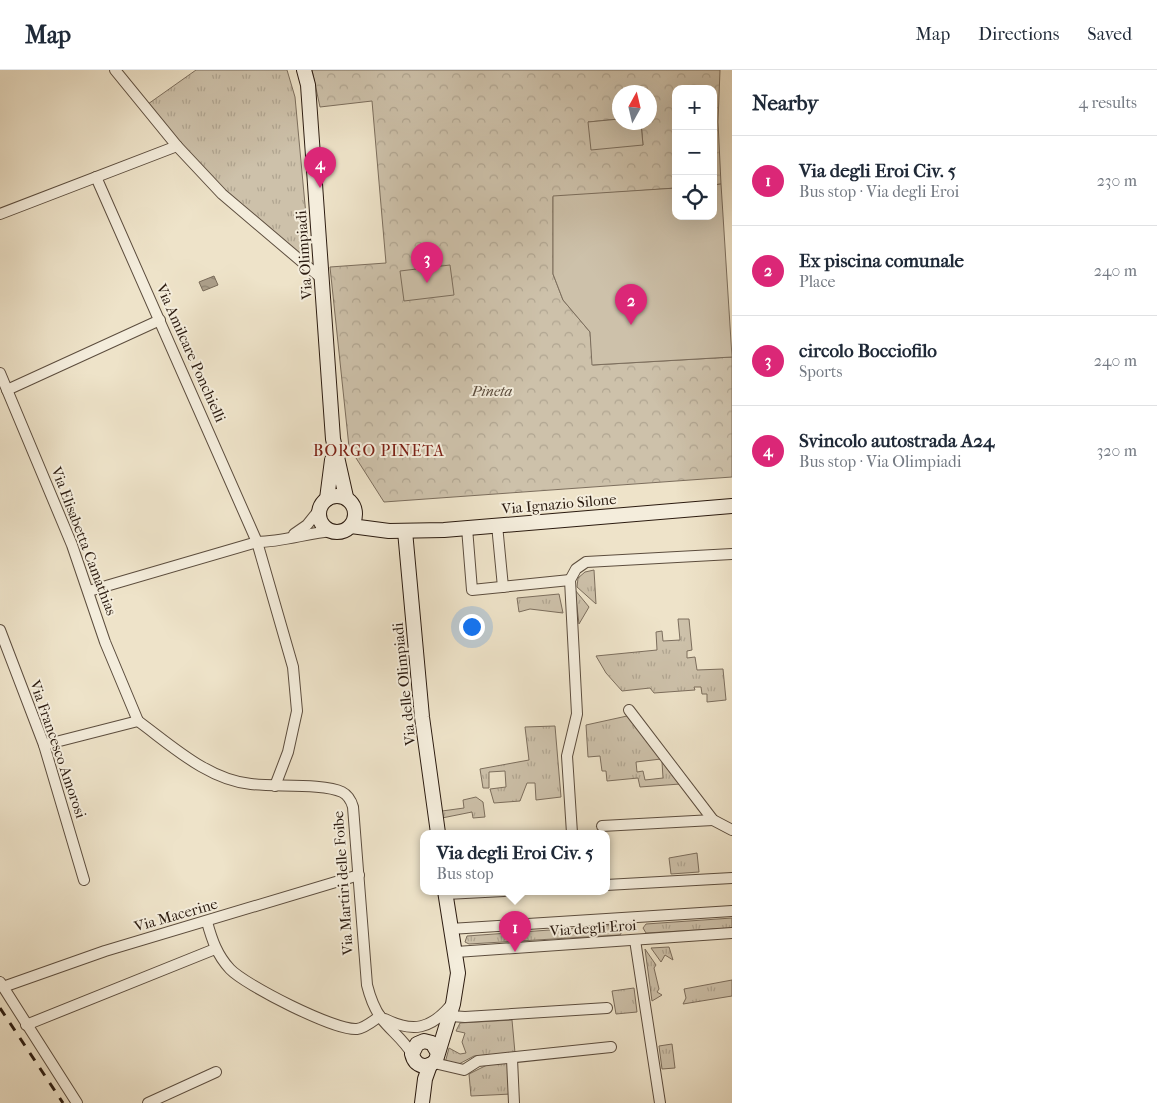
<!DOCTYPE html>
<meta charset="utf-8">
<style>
:root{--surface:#fff;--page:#f2f2f3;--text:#1f2937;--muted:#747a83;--line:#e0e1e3;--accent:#db2777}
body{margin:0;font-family:"IM FELL French Canon",serif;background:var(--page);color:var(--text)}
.controls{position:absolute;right:15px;top:15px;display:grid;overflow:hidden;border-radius:10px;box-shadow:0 5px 20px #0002}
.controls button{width:45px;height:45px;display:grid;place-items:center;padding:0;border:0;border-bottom:1px solid var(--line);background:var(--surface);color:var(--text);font:25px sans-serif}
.compass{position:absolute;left:612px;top:15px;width:45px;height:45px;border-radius:50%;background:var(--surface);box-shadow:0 5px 20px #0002;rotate:8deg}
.you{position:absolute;left:471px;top:556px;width:18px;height:18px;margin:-12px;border:4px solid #fff;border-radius:50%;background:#1a73e8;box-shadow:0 0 0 8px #1a73e833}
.badge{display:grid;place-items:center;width:32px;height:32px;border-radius:50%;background:var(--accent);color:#fff;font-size:16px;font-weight:700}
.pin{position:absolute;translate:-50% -41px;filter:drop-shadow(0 1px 2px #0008)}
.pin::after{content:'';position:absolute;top:26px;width:18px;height:15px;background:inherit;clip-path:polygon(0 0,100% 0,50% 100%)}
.popup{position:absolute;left:420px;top:760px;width:190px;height:65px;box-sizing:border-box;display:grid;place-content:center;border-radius:10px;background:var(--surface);filter:drop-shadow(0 1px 4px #0005);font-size:16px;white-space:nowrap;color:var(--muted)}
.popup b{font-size:19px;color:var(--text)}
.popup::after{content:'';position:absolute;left:50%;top:100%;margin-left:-10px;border:10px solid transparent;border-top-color:var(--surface)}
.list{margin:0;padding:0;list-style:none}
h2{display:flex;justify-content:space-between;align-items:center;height:65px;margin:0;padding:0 20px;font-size:21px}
h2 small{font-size:16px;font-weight:400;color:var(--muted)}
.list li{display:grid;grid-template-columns:32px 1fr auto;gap:15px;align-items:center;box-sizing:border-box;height:90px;padding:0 20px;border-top:1px solid var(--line)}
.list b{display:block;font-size:19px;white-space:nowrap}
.list p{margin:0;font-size:16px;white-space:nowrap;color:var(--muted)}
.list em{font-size:16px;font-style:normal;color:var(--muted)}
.icon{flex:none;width:28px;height:28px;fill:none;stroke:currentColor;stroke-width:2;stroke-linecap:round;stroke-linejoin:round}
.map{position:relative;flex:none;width:732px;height:1033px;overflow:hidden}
header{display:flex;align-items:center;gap:30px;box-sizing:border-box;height:70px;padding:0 25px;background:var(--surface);border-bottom:1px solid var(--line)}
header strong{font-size:24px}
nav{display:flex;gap:28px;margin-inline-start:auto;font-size:18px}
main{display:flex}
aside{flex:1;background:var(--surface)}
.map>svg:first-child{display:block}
.grass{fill:url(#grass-tufts);stroke:#7c6e5d}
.forest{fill:url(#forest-crowns);stroke:#7c6e5d;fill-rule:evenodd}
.pitch{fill:#cdc1aa;stroke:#7c6e5d}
.water{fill:url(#water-waves);stroke:#786a59}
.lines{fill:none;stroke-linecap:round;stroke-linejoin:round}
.street-casing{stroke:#5c4d3e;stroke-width:12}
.secondary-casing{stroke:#2b1b10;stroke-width:16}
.street{stroke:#f4eddc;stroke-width:10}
.secondary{stroke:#f4eddc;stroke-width:14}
.rail{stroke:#2b1b10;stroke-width:3;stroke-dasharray:9 9;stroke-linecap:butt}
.labels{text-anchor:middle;stroke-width:4;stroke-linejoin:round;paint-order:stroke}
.street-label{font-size:15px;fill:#2b1b10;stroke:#f4eddc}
.park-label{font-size:15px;font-style:italic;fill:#5c4d3e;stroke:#f4eddc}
.neighbourhood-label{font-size:16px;letter-spacing:1px;fill:#7a1f14;stroke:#f4eddc}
</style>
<header>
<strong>Map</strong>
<nav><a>Map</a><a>Directions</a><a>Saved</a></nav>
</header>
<main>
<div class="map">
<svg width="732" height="1033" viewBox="0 0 732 1033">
<defs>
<pattern id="grass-tufts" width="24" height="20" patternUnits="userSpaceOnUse" patternTransform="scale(1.25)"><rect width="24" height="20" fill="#cdc1aa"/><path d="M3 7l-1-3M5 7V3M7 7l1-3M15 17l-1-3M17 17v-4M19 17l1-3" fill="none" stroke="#b0a591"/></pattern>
<pattern id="forest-crowns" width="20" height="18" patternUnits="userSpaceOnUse" patternTransform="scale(1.25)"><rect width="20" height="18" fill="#cdc1aa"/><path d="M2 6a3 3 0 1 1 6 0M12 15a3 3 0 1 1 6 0" fill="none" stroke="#b0a591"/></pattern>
<pattern id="water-waves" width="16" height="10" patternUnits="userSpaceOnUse" patternTransform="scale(1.25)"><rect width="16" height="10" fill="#ac9f8a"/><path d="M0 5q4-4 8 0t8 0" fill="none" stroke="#8c816f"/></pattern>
</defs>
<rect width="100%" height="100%" fill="#eee3c9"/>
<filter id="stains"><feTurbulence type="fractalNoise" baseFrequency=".004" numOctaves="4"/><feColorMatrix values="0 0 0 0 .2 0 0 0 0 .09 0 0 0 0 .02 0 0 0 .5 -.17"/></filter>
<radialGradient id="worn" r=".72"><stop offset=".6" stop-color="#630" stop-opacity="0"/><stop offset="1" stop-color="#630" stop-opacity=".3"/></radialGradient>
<g class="grass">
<path d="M196 0H287L295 27 311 199 214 116 148 34Z"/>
<path d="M594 500 596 534 577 517 578 508 585 502Z"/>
<path d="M575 520 589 537 579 554Z"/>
<path d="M559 524 563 543 530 539 519 542 517 528Z"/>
<path d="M678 549H689L692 580 687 581V588L695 587 697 600 723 599 726 630 707 632V624H702L701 617H694L695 620 654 623 650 618 622 621 606 603 596 586 657 580 656 562 662 561 663 571 680 570Z"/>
<path d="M627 646 661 689 636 692 637 702 643 701 645 710 663 708 662 692 680 714 640 717 638 708 607 711 606 701H602L600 686 588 687 586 655Z"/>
<path d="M555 656 561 727 536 730 535 713H527L520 731 494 733 490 719 506 717 505 701 489 702V718H483L480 699 529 690 525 657Z"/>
<path d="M476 727 483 732 485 747 473 748 472 742 442 748V741L464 738 463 730Z"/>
<path d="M697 783 699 802 671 804 669 788Z"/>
<path d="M732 848V858L646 863 643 858 646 854Z"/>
<path d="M619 855 624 858 620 865 469 874 465 872 467 866Z"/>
<path d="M669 877 673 890 665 885 661 892 651 878Z"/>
<path d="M645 879 656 895 654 898 659 919 657 922 662 925 652 931Z"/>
<path d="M732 910V926L683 934 686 928 684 919Z"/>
<path d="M634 918 637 942 616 944 612 921Z"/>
<path d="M512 950 515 983 474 986 459 994 445 993 449 978 460 984 466 983 462 972 465 963 456 961 460 953Z"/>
<path d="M672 974 675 998 662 999 659 976Z"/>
<path d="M508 992 511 1024 471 1026 469 1004 487 995Z"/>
</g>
<path class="forest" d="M312 0H720L718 52 721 114 713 115V19H676V118L553 127V204L563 230 590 262 593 295 732 287V407L384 432 349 377 330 197 386 193 372 31 320 37ZM620 22H650V52L641 53 643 75 588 52 620 49Z"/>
<g class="pitch">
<path d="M619 49 620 52 641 53 643 75 591 80 588 52Z"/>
<path d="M721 114 732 287 592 295 590 262 563 230 553 204V126L676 118V146H713V115Z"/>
<path d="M450 195 454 225 404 231 400 201Z"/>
</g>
<path class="water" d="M214 206 218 215 203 221 199 212Z"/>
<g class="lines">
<defs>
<g id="street">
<path d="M115 0 177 76 222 124 321 208"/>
<path d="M96 107 257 472 293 597 297 641 288 682 275 716"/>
<path d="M0 144 177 76"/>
<path d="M0 303 72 475 105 572 138 651"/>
<path d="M7 320 160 250"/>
<path d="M497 455 503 517"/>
<path d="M467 458 472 520 570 510"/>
<path d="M294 464 307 455 319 440"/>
<path d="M89 521 257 472C283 472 307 463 332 461"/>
<path d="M0 560 44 675 84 810"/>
<path d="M629 640 713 750 732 760"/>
<path d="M138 651C171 675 208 710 251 714 273 717 324 713 342 722 348 725 351 730 353 737L367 915C370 927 374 938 381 948 391 961 404 970 412 984"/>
<path d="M44 675 138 651"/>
<path d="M602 756 713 750"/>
<path d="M572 763 567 686 577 644 570 510 576 499 586 492 732 484"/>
<path d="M606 815 732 808"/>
<path d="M446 824 504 821"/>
<path d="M207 852C212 870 217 885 230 899 245 915 335 961 357 959 365 958 373 951 380 946"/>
<path d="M450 859 732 841"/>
<path d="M635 870 660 1033"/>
<path d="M456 882 732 863"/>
<path d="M0 912 77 1033"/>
<path d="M3 917 105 881 359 805"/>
<path d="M450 946 465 947 607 938"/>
<path d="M385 949C413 963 431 959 451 935"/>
<path d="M26 955 215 879"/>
<path d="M512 989 514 1033"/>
<path d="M434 993 464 1000 478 991 611 977"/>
<path d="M148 1033 216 1002"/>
</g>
<g id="secondary">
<path d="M304 0 308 15 333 369 346 427"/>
<circle cx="337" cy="444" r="18"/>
<path d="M327 429 332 390"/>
<path d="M351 456 389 461 444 460 732 436"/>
<path d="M405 461 422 647 438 763"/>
<path d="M438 983 432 973 424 971 417 974 412 984C415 997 428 1000 436 990L453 934 458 903 445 821"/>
<path d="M422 1033 425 1009 430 995"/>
</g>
</defs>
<use href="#street" class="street-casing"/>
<use href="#secondary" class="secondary-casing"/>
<use href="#street" class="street"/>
<use href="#secondary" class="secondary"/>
<path class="rail" d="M0 938 63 1033"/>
</g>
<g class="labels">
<g class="street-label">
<text transform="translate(304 185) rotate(-94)" y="5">Via Olimpiadi</text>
<text transform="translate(191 283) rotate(66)" y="5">Via Amilcare Ponchielli</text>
<text transform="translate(559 434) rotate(-5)" y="5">Via Ignazio Silone</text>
<text transform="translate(84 471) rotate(69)" y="5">Via Elisabetta Camathias</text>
<text transform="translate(404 614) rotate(-96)" y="5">Via delle Olimpiadi</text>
<text transform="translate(58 679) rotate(71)" y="5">Via Francesco Amorosi</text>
<text transform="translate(343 813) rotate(-94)" y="5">Via Martiri delle Foibe</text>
<text transform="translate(176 845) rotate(-16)" y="5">Via Macerine</text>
<text transform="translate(593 858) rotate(-4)" y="5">Via degli Eroi</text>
</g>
<g class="park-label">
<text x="492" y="326">Pineta</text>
</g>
<g class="neighbourhood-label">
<text x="379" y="386">BORGO PINETA</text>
</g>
</g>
<rect width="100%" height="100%" filter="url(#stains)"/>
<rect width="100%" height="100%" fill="url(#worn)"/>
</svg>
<div class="controls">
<button>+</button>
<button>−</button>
<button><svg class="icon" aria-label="locate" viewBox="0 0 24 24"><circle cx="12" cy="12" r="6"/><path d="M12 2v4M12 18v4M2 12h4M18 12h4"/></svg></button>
</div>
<svg class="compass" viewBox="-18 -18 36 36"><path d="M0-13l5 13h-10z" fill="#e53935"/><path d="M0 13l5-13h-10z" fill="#747a83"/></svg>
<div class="you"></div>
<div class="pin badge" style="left:515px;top:882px">1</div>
<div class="popup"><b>Via degli Eroi Civ. 5</b>Bus stop</div>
<div class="pin badge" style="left:631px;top:255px">2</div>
<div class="pin badge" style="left:427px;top:213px">3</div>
<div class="pin badge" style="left:320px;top:118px">4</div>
</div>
<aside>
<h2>Nearby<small>4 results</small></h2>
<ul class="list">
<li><span class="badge">1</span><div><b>Via degli Eroi Civ. 5</b><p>Bus stop · Via degli Eroi</p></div><em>230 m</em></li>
<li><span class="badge">2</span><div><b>Ex piscina comunale</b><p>Place</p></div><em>240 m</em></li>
<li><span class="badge">3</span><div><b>circolo Bocciofilo</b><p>Sports</p></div><em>240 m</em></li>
<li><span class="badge">4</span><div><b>Svincolo autostrada A24</b><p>Bus stop · Via Olimpiadi</p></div><em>320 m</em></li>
</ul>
</aside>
</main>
